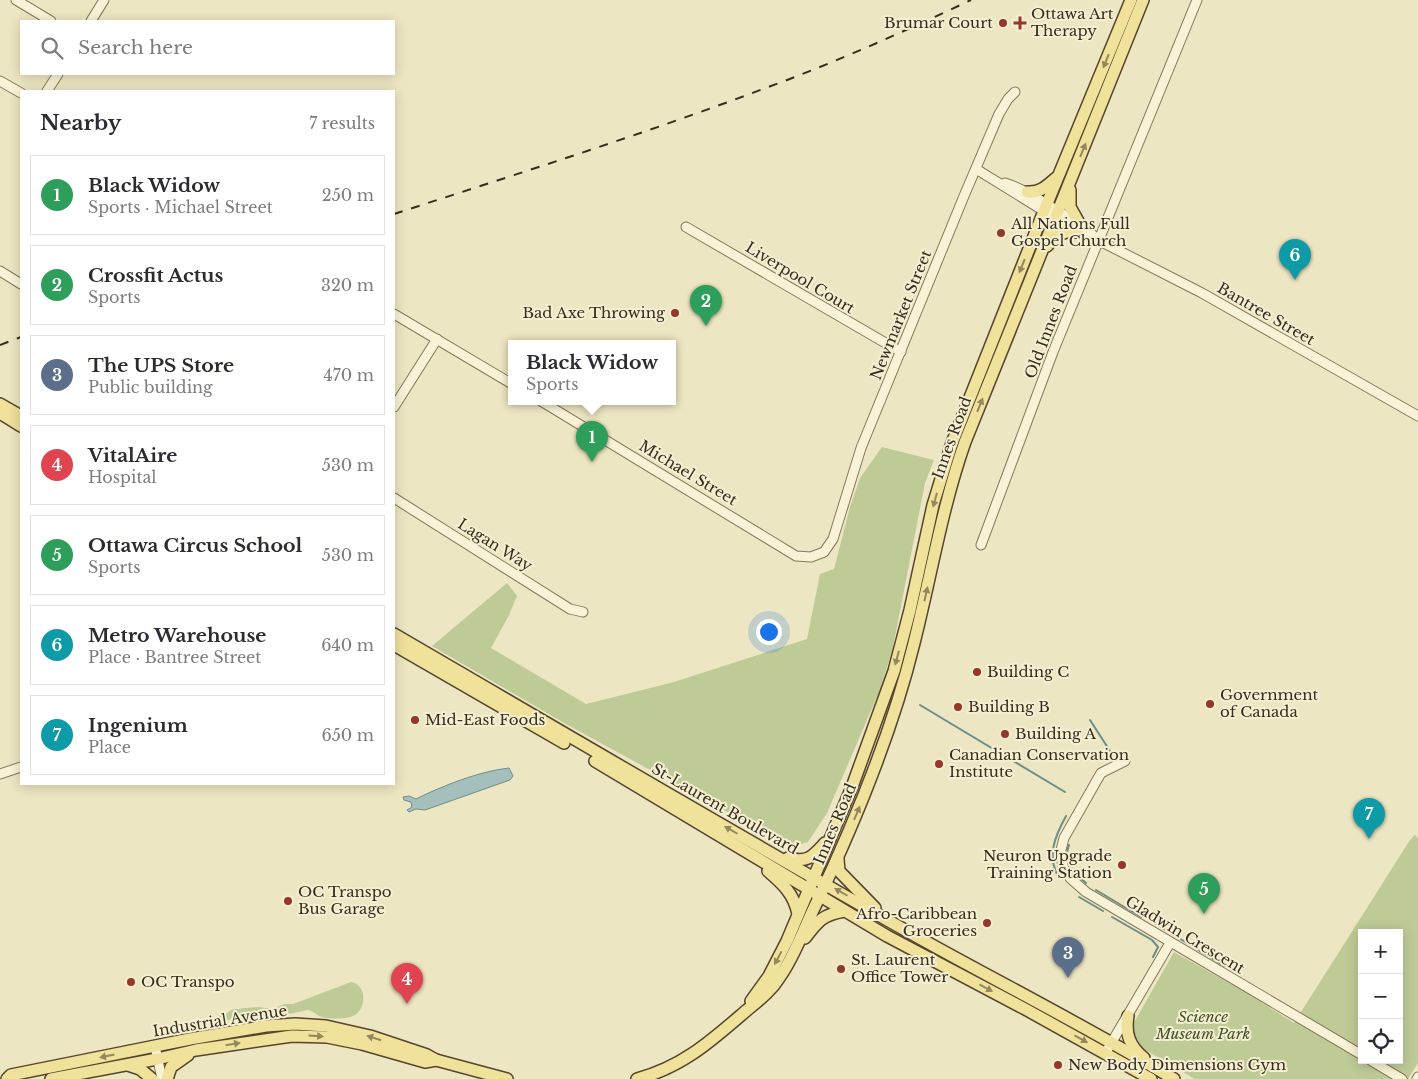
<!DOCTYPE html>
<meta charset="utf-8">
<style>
:root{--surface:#fff;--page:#f7f7f7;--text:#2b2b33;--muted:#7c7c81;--line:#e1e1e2;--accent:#95382b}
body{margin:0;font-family:"Libre Baskerville",serif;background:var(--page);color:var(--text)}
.controls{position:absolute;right:15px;bottom:15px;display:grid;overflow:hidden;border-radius:0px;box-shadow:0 2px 12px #0003}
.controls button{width:45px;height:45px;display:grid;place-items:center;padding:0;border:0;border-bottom:1px solid var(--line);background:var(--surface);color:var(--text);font:25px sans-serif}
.you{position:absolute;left:768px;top:631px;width:18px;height:18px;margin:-12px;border:4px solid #fff;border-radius:50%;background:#1a73e8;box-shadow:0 0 0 8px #1a73e833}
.badge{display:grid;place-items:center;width:32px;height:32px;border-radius:50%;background:var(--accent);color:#fff;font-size:16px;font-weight:700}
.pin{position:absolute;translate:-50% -41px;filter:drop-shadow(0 1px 2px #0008)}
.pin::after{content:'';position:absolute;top:26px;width:18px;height:15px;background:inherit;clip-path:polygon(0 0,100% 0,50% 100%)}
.popup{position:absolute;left:508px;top:340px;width:168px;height:65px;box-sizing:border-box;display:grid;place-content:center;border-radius:0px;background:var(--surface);filter:drop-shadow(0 1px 4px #0005);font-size:16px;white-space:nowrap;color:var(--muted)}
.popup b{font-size:19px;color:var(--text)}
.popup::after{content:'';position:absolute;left:50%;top:100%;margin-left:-10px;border:10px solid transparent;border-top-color:var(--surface)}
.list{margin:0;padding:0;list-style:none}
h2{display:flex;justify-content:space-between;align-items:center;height:65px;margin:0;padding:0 20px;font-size:21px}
h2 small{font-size:16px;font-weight:400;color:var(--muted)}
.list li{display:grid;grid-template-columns:32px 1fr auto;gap:15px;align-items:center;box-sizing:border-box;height:80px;margin:0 10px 10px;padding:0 10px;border:1px solid var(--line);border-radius:0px}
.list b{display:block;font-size:19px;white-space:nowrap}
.list p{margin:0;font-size:16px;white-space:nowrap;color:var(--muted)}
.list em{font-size:16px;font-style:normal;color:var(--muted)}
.icon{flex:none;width:28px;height:28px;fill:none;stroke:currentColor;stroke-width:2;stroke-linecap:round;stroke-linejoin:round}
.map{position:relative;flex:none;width:1418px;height:1079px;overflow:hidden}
.search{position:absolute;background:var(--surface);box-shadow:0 2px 12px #0003;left:20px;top:20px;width:375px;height:55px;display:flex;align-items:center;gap:12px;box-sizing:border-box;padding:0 18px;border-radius:0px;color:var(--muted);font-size:19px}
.panel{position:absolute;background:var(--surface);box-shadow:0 2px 12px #0003;left:20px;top:90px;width:375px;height:695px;border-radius:0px}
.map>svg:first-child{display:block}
.green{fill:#becb97;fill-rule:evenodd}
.water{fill:#a5c0bc;stroke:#6c8e8a}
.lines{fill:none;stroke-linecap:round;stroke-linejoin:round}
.stream{stroke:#6c8e8a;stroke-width:2}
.minor-casing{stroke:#87785a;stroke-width:11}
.major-casing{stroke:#55452e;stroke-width:14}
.minor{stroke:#f8f3d6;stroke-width:9}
.major{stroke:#f0e19b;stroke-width:11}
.rail{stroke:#372d1e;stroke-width:2;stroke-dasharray:9 9;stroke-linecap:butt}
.oneway{fill:#94875c}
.poi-dot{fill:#95382b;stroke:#f5efd2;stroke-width:2}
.labels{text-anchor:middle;stroke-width:4;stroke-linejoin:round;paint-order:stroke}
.poi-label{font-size:15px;fill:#372d1e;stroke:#f5efd2;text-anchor:start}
.street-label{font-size:15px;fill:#372d1e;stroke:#f5efd2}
.park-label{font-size:15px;font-style:italic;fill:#415325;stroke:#f5efd2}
</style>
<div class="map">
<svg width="1418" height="1079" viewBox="0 0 1418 1079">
<rect width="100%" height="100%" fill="#ede6c2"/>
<g class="green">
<path d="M882 447 934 460 925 483 892 652 879 692 827 813 808 842 795 846 784 843 564 723 432 646 507 583 517 596 509 615 491 648 586 704 674 682 807 639 820 574 834 569 850 507 860 478Z"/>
<path d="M1415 835 1418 838V1063L1408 1079H1195L1137 1045 1132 1038V1026L1174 952 1247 993 1294 1023 1410 840ZM1362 933H1399V1060H1362Z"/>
<path d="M351 982C369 985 366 1014 350 1017 343 1019 329 1019 322 1017 317 1016 314 1011 308 1010L289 1014H277L266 1016 251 1014 221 1022 217 1018 219 1015 226 1014 231 1010 245 1008 259 1007 273 1009 284 1004H293Z"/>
</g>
<path class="water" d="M509 768 513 776 510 780 425 810 416 809 409 812 407 810 412 807 411 802 404 800 403 797 409 796 416 799C442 786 480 771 509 768Z"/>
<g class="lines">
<g class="stream">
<path d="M920 705 1065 792"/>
<path d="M1090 720 1110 751"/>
<path d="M1069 845C1062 862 1074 873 1086 883"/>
<path d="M1059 878C1046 857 1055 836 1066 816"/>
<path d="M1096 890 1141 917"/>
<path d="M1079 897 1103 911"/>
<path d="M1112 917 1152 940 1158 947 1153 957"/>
<path d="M1153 922 1224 966"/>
</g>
<defs>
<g id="minor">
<path d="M16 0 51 21"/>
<path d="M91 21 104 0"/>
<path d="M0 81 21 93"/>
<path d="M47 91 58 74"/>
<path d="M976 169 1083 235 1098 240 1202 293 1418 416"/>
<path d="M1005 183C1024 189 1040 200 1058 211 1071 219 1085 226 1096 238"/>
<path d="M686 227 901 352"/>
<path d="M0 271 21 284"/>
<path d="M394 314 512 384"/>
<path d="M541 401 796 556 811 557 824 552 833 539 861 448 964 196 999 114 1008 99 1015 92"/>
<path d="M394 407 437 339"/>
<path d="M394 498 570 609 583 612"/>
<path d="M981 545 1053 352 1197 0"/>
<path d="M1125 761 1101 773 1064 838 1060 854 1064 869 1070 878 1086 892 1362 1055"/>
<path d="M0 774 21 767"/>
<path d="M155 1046 162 1079"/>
<path d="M1106 1052 1170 943"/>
<path d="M1370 1060 1402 1079"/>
<path d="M1417 1079 1418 1077"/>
</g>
<g id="major">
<path d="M1070 190V207L1079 223"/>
<path d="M1027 192C1040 193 1047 186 1056 178"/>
<path d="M1047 246C1056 235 1064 230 1078 232"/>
<path d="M0 404 21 416"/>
<path d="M0 413 21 426"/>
<path d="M394 634C564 733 734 833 905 930 994 980 1086 1026 1174 1079"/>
<path d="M394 645 564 743"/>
<path d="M595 761 887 936 1027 1010 1151 1079"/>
<path d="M788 858C808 863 812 857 825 843"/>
<path d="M838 859 839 871 875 908"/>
<path d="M768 871C783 884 794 894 798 914"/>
<path d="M805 938C818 921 822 915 844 911"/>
<path d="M751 1001 769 976 787 941 852 787 894 671 910 610 933 505 952 443 1044 211 1131 0"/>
<path d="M1128 1016C1125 1033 1129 1046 1144 1058"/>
<path d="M128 1065 140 1069 152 1079"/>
<path d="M7 1079 11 1075 190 1039 266 1026 295 1024 326 1026 370 1036 427 1055 436 1060 507 1079"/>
<path d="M51 1079 157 1059 196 1050 292 1036 327 1037 362 1044 425 1062 436 1060"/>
<path d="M167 1079 171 1067 188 1055"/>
<path d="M637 1079C683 1067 712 1040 747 1010 759 1000 771 991 779 978 795 956 804 928 816 904 856 820 892 733 914 643 931 576 942 507 965 442L1143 0"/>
</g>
</defs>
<use href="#minor" class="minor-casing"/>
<use href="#major" class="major-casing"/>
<use href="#minor" class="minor"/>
<use href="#major" class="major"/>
<g class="rail">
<path d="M394 214C517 174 641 135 763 89 834 63 903 32 971 0"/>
<path d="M0 345 21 337"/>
</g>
</g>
<defs><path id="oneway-solid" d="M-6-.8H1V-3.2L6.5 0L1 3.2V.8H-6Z" transform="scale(1.25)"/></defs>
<g class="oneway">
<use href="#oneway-solid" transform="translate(1106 61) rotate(112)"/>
<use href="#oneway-solid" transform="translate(1083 150) rotate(-68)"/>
<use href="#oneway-solid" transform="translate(1022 266) rotate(112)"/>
<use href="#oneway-solid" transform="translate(980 405) rotate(-68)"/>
<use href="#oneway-solid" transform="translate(935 500) rotate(105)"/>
<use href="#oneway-solid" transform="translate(926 594) rotate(-77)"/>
<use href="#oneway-solid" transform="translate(897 658) rotate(105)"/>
<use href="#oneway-solid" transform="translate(857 813) rotate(-67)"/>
<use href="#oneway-solid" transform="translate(731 830) rotate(-150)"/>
<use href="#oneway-solid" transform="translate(841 892) rotate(-150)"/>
<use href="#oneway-solid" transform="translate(778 958) rotate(118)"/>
<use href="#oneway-solid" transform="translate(986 988) rotate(28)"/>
<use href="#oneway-solid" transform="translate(316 1036) rotate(3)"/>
<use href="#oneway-solid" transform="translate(374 1038) rotate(-163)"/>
<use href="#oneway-solid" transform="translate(1081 1039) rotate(29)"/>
<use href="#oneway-solid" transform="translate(233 1044) rotate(-9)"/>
<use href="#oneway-solid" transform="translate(107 1056) rotate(168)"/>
</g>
<g class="poi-dot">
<circle cx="1003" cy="23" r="5"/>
<path d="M1017.5 15.5h5v5h5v5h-5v5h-5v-5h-5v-5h5z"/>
<circle cx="1001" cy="233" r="5"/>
<circle cx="675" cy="313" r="5"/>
<circle cx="977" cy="672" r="5"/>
<circle cx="1210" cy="704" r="5"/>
<circle cx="958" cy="707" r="5"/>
<circle cx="415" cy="720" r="5"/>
<circle cx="1005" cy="734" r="5"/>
<circle cx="939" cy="764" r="5"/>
<circle cx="1122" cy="865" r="5"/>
<circle cx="288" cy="901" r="5"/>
<circle cx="987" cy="923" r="5"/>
<circle cx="841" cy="969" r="5"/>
<circle cx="131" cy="982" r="5"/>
<circle cx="1058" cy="1065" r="5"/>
</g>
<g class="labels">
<g class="poi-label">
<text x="1031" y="19">Ottawa Art<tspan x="1031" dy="17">Therapy</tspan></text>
<text x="993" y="28" text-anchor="end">Brumar Court</text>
<text x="1011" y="229">All Nations Full<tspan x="1011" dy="17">Gospel Church</tspan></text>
<text x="665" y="318" text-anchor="end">Bad Axe Throwing</text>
<text x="987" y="677">Building C</text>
<text x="1220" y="700">Government<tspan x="1220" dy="17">of Canada</tspan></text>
<text x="968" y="712">Building B</text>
<text x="425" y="725">Mid-East Foods</text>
<text x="1015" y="739">Building A</text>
<text x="949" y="760">Canadian Conservation<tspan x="949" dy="17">Institute</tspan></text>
<text x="1112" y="861" text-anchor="end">Neuron Upgrade<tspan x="1112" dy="17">Training Station</tspan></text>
<text x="298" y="897">OC Transpo<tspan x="298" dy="17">Bus Garage</tspan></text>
<text x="977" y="919" text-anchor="end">Afro-Caribbean<tspan x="977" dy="17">Groceries</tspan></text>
<text x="851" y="965">St. Laurent<tspan x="851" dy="17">Office Tower</tspan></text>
<text x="141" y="987">OC Transpo</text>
<text x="1068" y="1070">New Body Dimensions Gym</text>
</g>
<g class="street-label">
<text transform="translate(800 278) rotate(31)" y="5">Liverpool Court</text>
<text transform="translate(1266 314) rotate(30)" y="5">Bantree Street</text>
<text transform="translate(901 315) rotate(-68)" y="5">Newmarket Street</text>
<text transform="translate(1051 322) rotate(-69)" y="5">Old Innes Road</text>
<text transform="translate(952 438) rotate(-70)" y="5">Innes Road</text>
<text transform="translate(688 473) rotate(31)" y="5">Michael Street</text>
<text transform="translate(495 545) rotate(32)" y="5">Lagan Way</text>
<text transform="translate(725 809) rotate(30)" y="5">St-Laurent Boulevard</text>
<text transform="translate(835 824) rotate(-67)" y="5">Innes Road</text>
<text transform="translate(1185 935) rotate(31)" y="5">Gladwin Crescent</text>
<text transform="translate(220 1021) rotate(-9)" y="5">Industrial Avenue</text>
</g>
<g class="park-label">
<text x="1203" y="1022">Science<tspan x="1203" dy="17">Museum Park</tspan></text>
</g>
</g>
</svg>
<div class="controls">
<button>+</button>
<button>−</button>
<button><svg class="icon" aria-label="locate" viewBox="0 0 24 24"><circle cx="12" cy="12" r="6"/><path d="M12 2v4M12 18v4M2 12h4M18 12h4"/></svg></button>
</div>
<div class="you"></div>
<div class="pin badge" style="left:592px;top:462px;background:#2e9e5b">1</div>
<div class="popup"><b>Black Widow</b>Sports</div>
<div class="pin badge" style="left:706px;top:326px;background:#2e9e5b">2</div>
<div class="pin badge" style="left:1068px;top:978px;background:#5c6f8a">3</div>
<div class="pin badge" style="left:407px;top:1004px;background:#e0444e">4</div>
<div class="pin badge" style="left:1204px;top:914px;background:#2e9e5b">5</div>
<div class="pin badge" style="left:1295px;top:280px;background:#0f9aa8">6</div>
<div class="pin badge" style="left:1369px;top:839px;background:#0f9aa8">7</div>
<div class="search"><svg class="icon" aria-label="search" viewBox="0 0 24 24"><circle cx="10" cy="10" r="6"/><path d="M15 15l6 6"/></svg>Search here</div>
<section class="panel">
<h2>Nearby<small>7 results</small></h2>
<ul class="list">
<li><span class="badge" style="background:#2e9e5b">1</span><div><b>Black Widow</b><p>Sports · Michael Street</p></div><em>250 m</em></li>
<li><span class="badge" style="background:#2e9e5b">2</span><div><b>Crossfit Actus</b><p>Sports</p></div><em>320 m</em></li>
<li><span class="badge" style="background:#5c6f8a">3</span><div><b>The UPS Store</b><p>Public building</p></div><em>470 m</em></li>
<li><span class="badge" style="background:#e0444e">4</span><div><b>VitalAire</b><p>Hospital</p></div><em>530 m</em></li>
<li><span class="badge" style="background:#2e9e5b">5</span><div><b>Ottawa Circus School</b><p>Sports</p></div><em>530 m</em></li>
<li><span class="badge" style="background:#0f9aa8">6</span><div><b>Metro Warehouse</b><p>Place · Bantree Street</p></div><em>640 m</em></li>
<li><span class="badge" style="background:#0f9aa8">7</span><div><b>Ingenium</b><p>Place</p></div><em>650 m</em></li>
</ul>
</section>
</div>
